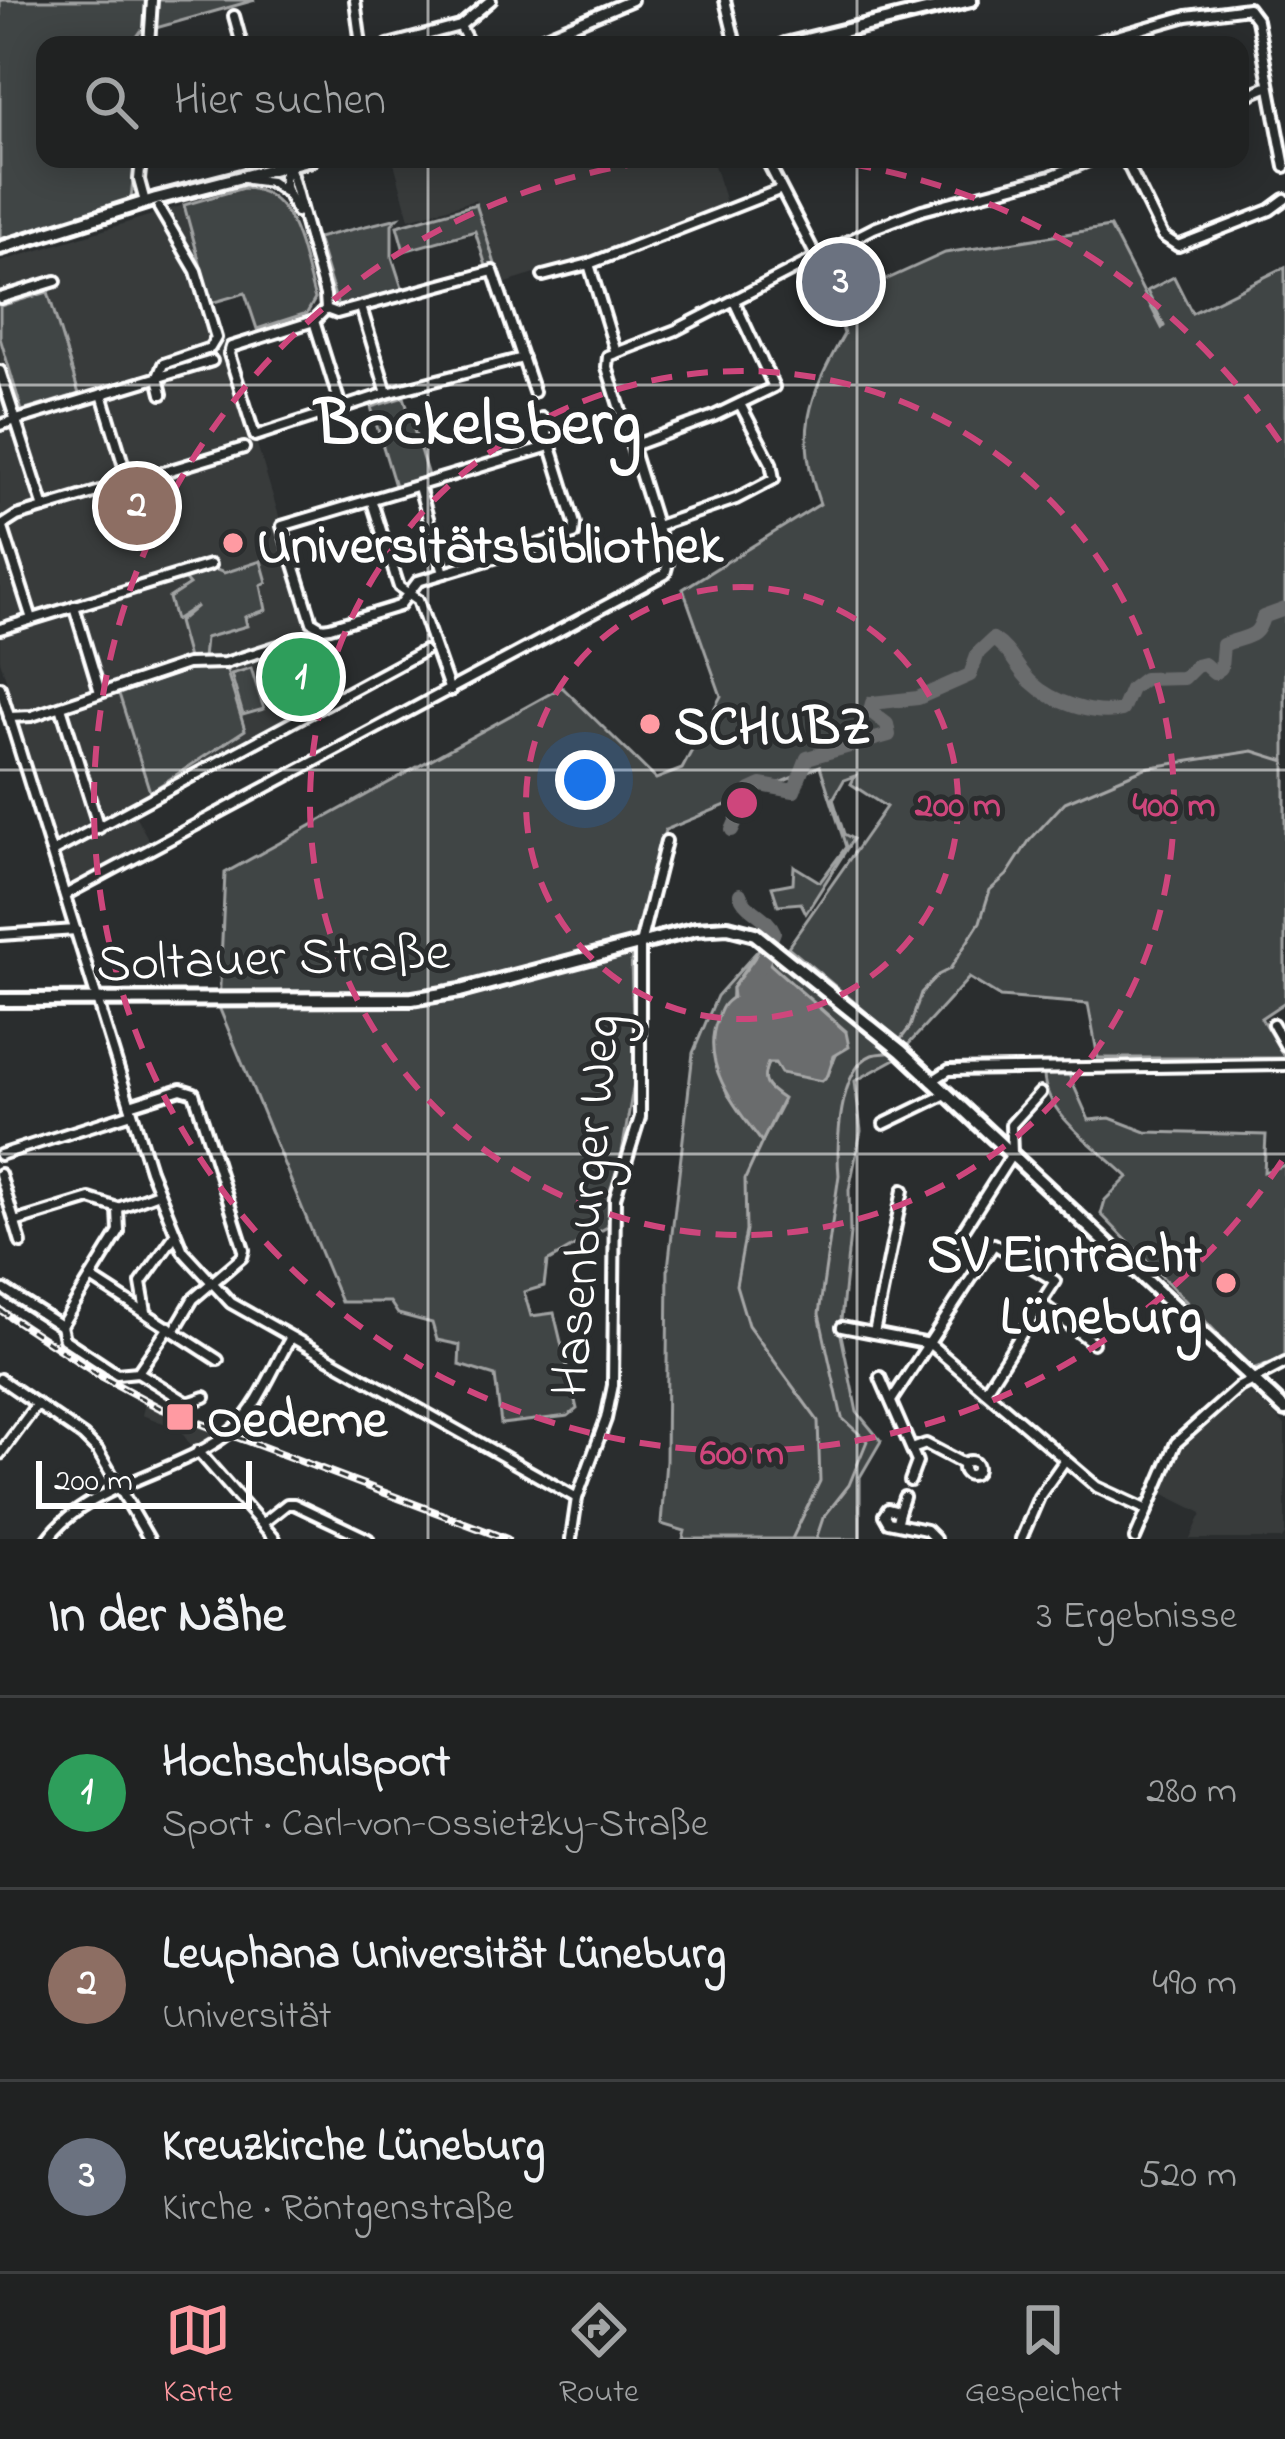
<!DOCTYPE html>
<html lang="de">
<meta charset="utf-8">
<style>
:root{--surface:#202222;--page:#282a2a;--text:#f1f3f6;--muted:#a2a4a5;--line:#3d3f40;--accent:#ff9aa2}
body{margin:0;font-family:"Indie Flower",sans-serif;background:var(--page);color:var(--text)}
.scale{position:absolute;left:36px;bottom:30px;width:216px;box-sizing:border-box;padding-left:12px;border:6px solid #fff;border-top:0;font-size:33px;line-height:42px;white-space:nowrap;color:#fff;-webkit-text-stroke:9px #2a2d2e;paint-order:stroke}
.you{position:absolute;left:585px;top:780px;width:42px;height:42px;margin:-30px;border:9px solid #fff;border-radius:50%;background:#1a73e8;box-shadow:0 0 0 18px #1a73e833}
.badge{display:grid;place-items:center;width:78px;height:78px;border-radius:50%;background:var(--accent);color:#fff;font-size:39px;font-weight:700}
.pin{position:absolute;translate:-50% -50%;border:6px solid #fff;box-shadow:0 3px 12px #0006}
.list{margin:0;padding:0;list-style:none}
h2{display:flex;justify-content:space-between;align-items:center;height:156px;margin:0;padding:0 48px;font-size:51px}
h2 small{font-size:39px;font-weight:400;color:var(--muted)}
.list li{display:grid;grid-template-columns:78px 1fr auto;gap:36px;align-items:center;box-sizing:border-box;height:192px;padding:0 48px;border-top:3px solid var(--line)}
.list b{display:block;font-size:45px;white-space:nowrap}
.list p{margin:0;font-size:39px;white-space:nowrap;color:var(--muted)}
.list em{font-size:39px;font-style:normal;color:var(--muted)}
.icon{flex:none;width:66px;height:66px;fill:none;stroke:currentColor;stroke-width:2;stroke-linecap:round;stroke-linejoin:round}
.map{position:relative;flex:none;width:1285px;height:1539px;overflow:hidden}
.search{position:absolute;background:var(--surface);box-shadow:0 6px 30px #0003;left:36px;right:36px;top:36px;height:132px;display:flex;align-items:center;gap:30px;box-sizing:border-box;padding:0 42px;border-radius:24px;color:var(--muted);font-size:45px}
.sheet{height:732px;background:var(--surface)}
nav{display:flex;justify-content:space-around;align-items:center;box-sizing:border-box;height:168px;border-top:3px solid var(--line);background:var(--surface);font-size:33px;color:var(--muted)}
nav a{display:grid;justify-items:center;gap:6px}
nav .on{color:var(--accent)}
.map>svg:first-child{display:block}
.built{fill:#373a3b}
.green{fill:#414445;stroke:#a0a2a2;stroke-width:3}
.water{fill:#6a6c6d;stroke:#a6a7a7;stroke-width:3}
.lines{fill:none;stroke-linecap:round;stroke-linejoin:round}
.stream{stroke:#a6a7a7;stroke-width:3}
.river{stroke:#6a6c6d;stroke-width:14}
.street-casing{stroke:#fff;stroke-width:16}
.secondary-casing{stroke:#fff;stroke-width:20}
.street{stroke:#2a2d2e;stroke-width:8}
.secondary{stroke:#2a2d2e;stroke-width:10}
.rail-casing{stroke:#fff;stroke-width:8}
.rail{stroke:#2a2d2e;stroke-width:3;stroke-dasharray:9;stroke-linecap:butt}
.grid{fill:none;stroke:#fff;stroke-width:3;stroke-opacity:0.55}
.ring{fill:none;stroke:#ce467c;stroke-width:6;stroke-dasharray:21 15}
.poi-dot{fill:#ff9aa2;stroke:#2a2d2e;stroke-width:4.5}
.labels{text-anchor:middle;stroke-width:10;stroke-linejoin:round;paint-order:stroke}
.poi-label{font-size:54px;font-weight:bold;fill:#fff;stroke:#2a2d2e;text-anchor:start}
.street-label{font-size:54px;fill:#fff;stroke:#2a2d2e}
.district-label{font-size:66px;font-weight:bold;fill:#fff;stroke:#2a2d2e}
.centre{fill:#ce467c;stroke:#2a2d2e;stroke-width:6}
.ring-label{font-size:36px;text-anchor:middle;font-weight:bold;fill:#ce467c;stroke:#2a2d2e;stroke-width:10;stroke-linejoin:round;paint-order:stroke}
</style>
<div class="map">
<svg width="1285" height="1539" viewBox="0 0 1285 1539">
<rect width="100%" height="100%" fill="#2a2d2e"/>
<filter id="ink" filterUnits="userSpaceOnUse"><feTurbulence type="fractalNoise" baseFrequency=".00833" numOctaves="2"/><feDisplacementMap in="SourceGraphic" scale="24" xChannelSelector="R" yChannelSelector="G"/><feConvolveMatrix kernelMatrix="1 2 1 2 8 2 1 2 1" color-interpolation-filters="sRGB"/></filter>
<g filter="url(#ink)">
<g class="built">
<path d="M393 159H712L727 205 612 250 503 284 476 200 409 219Z"/>
<path d="M184 205 337 706 135 815 150 842 76 883 68 879 0 660V262Z"/>
<path d="M0 1307 98 1371 161 1405 514 1539H500L217 1433 192 1447 179 1429 142 1415 145 1403 67 1358 0 1314Z"/>
<path d="M1242 1391H1249L1285 1425V1534L1282 1539H1190L1202 1513 1160 1492 1183 1442Z"/>
</g>
<g class="green">
<path d="M0 0H149L146 31H141L131 45H45V159H135L131 199 0 241Z"/>
<path d="M158 0H255L156 28Z"/>
<path d="M243 188C297 189 302 258 315 299L307 313 257 329 245 293 211 303 184 205Z"/>
<path d="M476 204 495 264 486 266 475 231 404 251 397 226Z"/>
<path d="M398 218 392 224V257L403 291 338 307 317 238Z"/>
<path d="M1110 227 1162 328 1164 326 1147 291 1174 277 1192 313 1285 267V1002L1261 1018 1285 1058H1098L1088 1004 1000 997 969 978 907 1046 788 947 886 807 851 784 855 776 844 780 833 799 844 834 853 839 806 913 801 903 778 905 772 887 793 883 794 866 820 882 846 847 820 766 665 830 631 961 635 1077 622 1152 610 1195 609 1226 547 1262 544 1286 524 1292 531 1316 554 1313 577 1409 568 1416 501 1424 495 1376 459 1365 460 1345 437 1340 432 1323 398 1314 390 1302H341L219 1007 225 873 562 687 656 779 682 769 721 696 683 589 820 504C795 433 808 398 844 334L835 303 945 253Z"/>
<path d="M48 292 79 394 22 411 0 338V306Z"/>
<path d="M404 397 428 476 395 486 371 407Z"/>
<path d="M261 561 267 582 261 585 266 610 245 617 247 626 205 638 203 659 189 662 178 622 197 606 175 620 169 598 189 585 184 579 212 568 224 573Z"/>
<path d="M225 665 245 730 150 792 119 694 195 667Z"/>
<path d="M251 668 264 709 243 715 231 674Z"/>
<path d="M760 948 732 988 727 1093 762 1142 781 1105 762 1078 768 1063H775L781 1073 828 1075 846 1031 770 964 768 955 897 1058 855 1081 861 1131 849 1190 850 1234 840 1330 857 1412 881 1441 860 1477V1539H683L685 1531 661 1524 666 1461 668 1268 693 1053 717 996Z"/>
<path d="M1044 1075H1069L1089 1120 1110 1118 1146 1132 1266 1135 1264 1172 1285 1165V1358L1252 1369 1101 1214 1105 1200 1128 1177C1101 1150 1045 1116 1044 1075Z"/>
</g>
<path class="water" d="M761 949 768 955 770 964 846 1032 849 1047 834 1056 828 1075 822 1081 781 1073 775 1063H768C760 1083 765 1087 783 1099L762 1142C736 1108 700 1065 717 1020 721 1009 722 1004 733 997L732 988Z"/>
<g class="lines">
<g class="stream">
<path d="M897 1044 910 1027 921 993 938 975 950 969 980 922 990 890 1007 875 1029 841 1065 802 1145 768 1253 751 1285 761"/>
<path d="M762 1142 745 1179 746 1231 736 1285 748 1325 818 1421 820 1481 792 1539"/>
<path d="M816 1539 823 1518 849 1485 867 1441 842 1418 819 1314 839 1175C836 1145 839 1068 872 1055 878 1053 885 1054 891 1052"/>
</g>
<g class="river">
<path d="M732 830 750 790 761 785 794 791 807 758 889 735 887 724 870 711 872 703 918 698 970 675 978 653 993 639C1011 650 1016 668 1031 682 1052 702 1094 717 1122 710L1131 689 1144 679 1184 678 1196 666 1204 664 1214 673 1221 668 1223 645C1246 635 1257 640 1263 617L1285 609"/>
<path d="M740 894C745 911 767 915 774 932L760 967"/>
</g>
<defs>
<g id="street">
<path d="M355 0 361 45"/>
<path d="M725 0 736 45"/>
<path d="M234 16 242 45"/>
<path d="M460 26 470 45"/>
<path d="M149 45 152 0"/>
<path d="M388 45 460 26 491 0"/>
<path d="M524 45 632 0"/>
<path d="M1085 45 1187 16 1248 8 1257 20 1285 167"/>
<path d="M1240 98 1269 86"/>
<path d="M141 159 139 180 145 202"/>
<path d="M766 159 816 256"/>
<path d="M1125 159 1163 236 1178 246 1270 210 1285 199"/>
<path d="M289 165 325 295 326 309 314 321 231 347 229 354 255 436 387 393 523 358"/>
<path d="M288 166C277 181 290 197 297 212"/>
<path d="M248 179 271 182 284 191"/>
<path d="M159 208 196 271 216 338 210 348 163 364 158 377 162 394"/>
<path d="M589 264 616 353"/>
<path d="M543 276 589 264 779 190"/>
<path d="M0 298 56 281"/>
<path d="M361 307 387 393"/>
<path d="M326 309 337 313 493 271 534 392"/>
<path d="M314 321 341 407"/>
<path d="M0 371 44 508"/>
<path d="M102 394 129 483"/>
<path d="M542 418 575 524 574 534 418 581 399 606 330 627 322 628 312 622 282 526 550 446"/>
<path d="M0 425 212 361"/>
<path d="M632 446 714 416 774 387 734 301"/>
<path d="M419 487 444 573"/>
<path d="M372 502 399 587 418 600 450 691"/>
<path d="M2 525 32 619"/>
<path d="M657 526 736 499 774 479 771 463 740 404"/>
<path d="M0 527 17 516 244 448"/>
<path d="M74 606 100 692"/>
<path d="M0 629 210 565"/>
<path d="M0 687 150 1170 183 1251 231 1303 577 1498"/>
<path d="M61 707 99 828"/>
<path d="M9 717 32 716 187 664 225 663 304 638"/>
<path d="M52 852 424 651"/>
<path d="M65 895 665 574 668 563 607 367 608 356 676 330 874 228 922 210 1051 176 1093 159"/>
<path d="M0 935 76 930"/>
<path d="M1273 1024 1285 1045"/>
<path d="M932 1081 949 1070 1285 1065"/>
<path d="M130 1105 181 1089 194 1093 244 1250 242 1257 193 1299 177 1326"/>
<path d="M884 1124 946 1094"/>
<path d="M0 1155 132 1113"/>
<path d="M0 1174 21 1243"/>
<path d="M158 1193 118 1208 119 1232 61 1326 64 1339 117 1374 138 1372 188 1403 205 1397"/>
<path d="M15 1222 90 1199 118 1208"/>
<path d="M957 1240 1012 1154 1011 1125 1040 1093"/>
<path d="M91 1278 218 1360"/>
<path d="M5 1290 61 1326"/>
<path d="M1042 1304 1093 1343"/>
<path d="M146 1312 141 1283 175 1235"/>
<path d="M842 1327 930 1344 1097 1487 1147 1510"/>
<path d="M874 1333 903 1190"/>
<path d="M138 1372 169 1327"/>
<path d="M880 1377 917 1462 910 1481"/>
<path d="M0 1379 83 1436 98 1451 149 1539"/>
<path d="M891 1401 994 1244 1055 1281 985 1391"/>
<path d="M912 1449 926 1444 964 1464"/>
<path d="M198 1451 275 1539"/>
<path d="M0 1454 37 1404"/>
<circle cx="970" cy="1468" r="7"/>
<path d="M899 1512 904 1497"/>
<path d="M897 1521 899 1512 888 1509 884 1515 888 1522 926 1530 935 1539"/>
<path d="M262 1524 287 1504H294L368 1539"/>
<path d="M48 1539C89 1482 183 1474 235 1428 259 1405 273 1368 290 1339"/>
<path d="M571 1539 577 1498 606 1419 613 1385 615 1198 640 1117V944L666 841"/>
<path d="M1021 1539 1039 1497 1065 1460"/>
<path d="M1135 1539 1176 1443 1239 1387 1285 1363"/>
</g>
<g id="secondary">
<path d="M785 45 971 0"/>
<path d="M0 248 156 199 311 159"/>
<path d="M0 1000 412 999 460 991 696 929 728 927 755 934 901 1051 1285 1410"/>
</g>
</defs>
<use href="#street" class="street-casing"/>
<use href="#secondary" class="secondary-casing"/>
<use href="#street" class="street"/>
<use href="#secondary" class="secondary"/>
<defs>
<path id="rail" d="M0 1310 97 1374 160 1408 507 1539"/>
</defs>
<use href="#rail" class="rail-casing"/>
<use href="#rail" class="rail"/>
</g>
</g>
<path class="grid" d="M428 0V45M857 0V45M428 159V1539M857 159V1539M0 385H1285M0 770H1285M0 1154H1285"/>
<g class="ring">
<circle cx="742" cy="803" r="216"/>
<circle cx="742" cy="803" r="432"/>
<path d="M1282 1161A648 648 0 1 1 669 159M815 159A648 648 0 0 1 1282 445"/>
</g>
<g class="poi-dot">
<circle cx="233" cy="543" r="12"/>
<circle cx="650" cy="724" r="12"/>
<circle cx="1226" cy="1283" r="12"/>
<rect x="165" y="1402" width="30" height="30" rx="6"/>
</g>
<g class="labels">
<g class="poi-label">
<text x="257" y="562">Universitätsbibliothek</text>
<text x="674" y="743">SCHUBZ</text>
<text x="1202" y="1271" text-anchor="end">SV Eintracht<tspan x="1202" dy="62">Lüneburg</tspan></text>
<text x="207" y="1436">Oedeme</text>
</g>
<g class="street-label">
<text transform="translate(273 955) rotate(-2)" y="19">Soltauer Straße</text>
<text transform="translate(583 1205) rotate(-85)" y="19">Hasenburger Weg</text>
</g>
<g class="district-label">
<text x="478" y="443">Bockelsberg</text>
</g>
</g>
<circle cx="742" cy="803" r="18" class="centre"/>
<g class="ring-label">
<text x="958" y="816">200 m</text>
<text x="1174" y="816">400 m</text>
<text x="742" y="1464">600 m</text>
</g>
</svg>
<div class="scale">200 m</div>
<div class="you"></div>
<div class="pin badge" style="left:301px;top:677px;background:#2e9e5b">1</div>
<div class="pin badge" style="left:137px;top:506px;background:#8d6e63">2</div>
<div class="pin badge" style="left:841px;top:282px;background:#6b7280">3</div>
<div class="search"><svg class="icon" aria-label="search" viewBox="0 0 24 24"><circle cx="10" cy="10" r="6"/><path d="M15 15l6 6"/></svg>Hier suchen</div>
</div>
<section class="sheet">
<h2>In der Nähe<small>3 Ergebnisse</small></h2>
<ul class="list">
<li><span class="badge" style="background:#2e9e5b">1</span><div><b>Hochschulsport</b><p>Sport · Carl-von-Ossietzky-Straße</p></div><em>280 m</em></li>
<li><span class="badge" style="background:#8d6e63">2</span><div><b>Leuphana Universität Lüneburg</b><p>Universität</p></div><em>490 m</em></li>
<li><span class="badge" style="background:#6b7280">3</span><div><b>Kreuzkirche Lüneburg</b><p>Kirche · Röntgenstraße</p></div><em>520 m</em></li>
</ul>
</section>
<nav>
<a class="on"><svg class="icon" aria-label="map" viewBox="0 0 24 24"><path d="M3 6l6-2 6 2 6-2v14l-6 2-6-2-6 2zM9 4v14M15 6v14"/></svg>Karte</a>
<a><svg class="icon" aria-label="directions" viewBox="0 0 24 24"><path d="M12 3l9 9-9 9-9-9zM9 14v-3h6M13 9l2 2-2 2"/></svg>Route</a>
<a><svg class="icon" aria-label="saved" viewBox="0 0 24 24"><path d="M7 4h10v16l-5-4-5 4z"/></svg>Gespeichert</a>
</nav>
